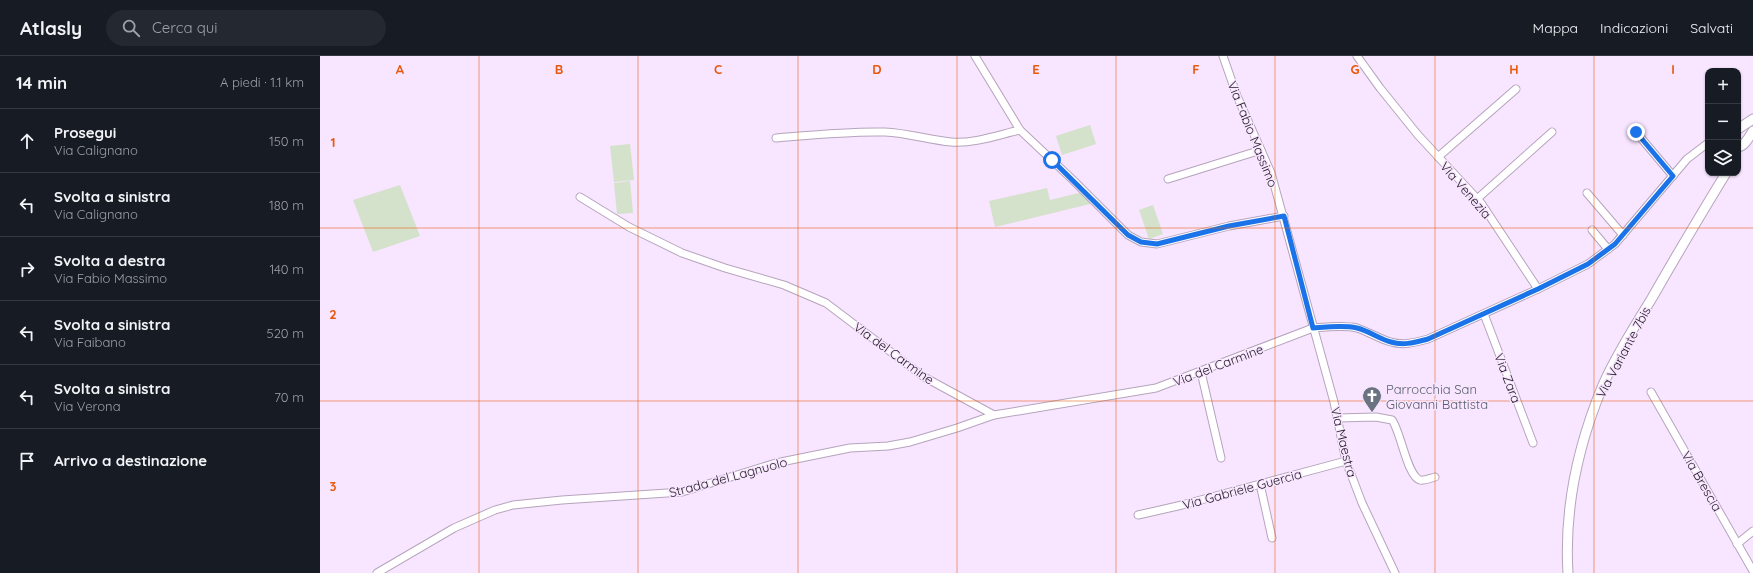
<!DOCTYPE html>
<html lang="it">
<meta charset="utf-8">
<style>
:root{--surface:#171b24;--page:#242831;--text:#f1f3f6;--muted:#9ea1a6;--line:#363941}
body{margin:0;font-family:Quicksand,sans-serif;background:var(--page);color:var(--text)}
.controls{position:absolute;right:12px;top:12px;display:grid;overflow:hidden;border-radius:8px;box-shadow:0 1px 3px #0004}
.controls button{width:36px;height:36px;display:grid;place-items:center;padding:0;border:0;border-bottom:1px solid var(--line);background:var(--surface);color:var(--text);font:20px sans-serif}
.stop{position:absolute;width:12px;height:12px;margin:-9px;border:3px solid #1a73e8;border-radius:50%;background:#fff}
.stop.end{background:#1a73e8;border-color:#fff;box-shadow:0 1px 4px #0008}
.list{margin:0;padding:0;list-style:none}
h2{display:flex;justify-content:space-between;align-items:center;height:52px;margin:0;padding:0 16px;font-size:17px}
h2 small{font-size:13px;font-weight:400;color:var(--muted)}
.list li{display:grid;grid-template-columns:26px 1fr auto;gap:12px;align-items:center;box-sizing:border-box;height:64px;padding:0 16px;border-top:1px solid var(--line)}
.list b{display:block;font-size:15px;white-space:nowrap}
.list p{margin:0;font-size:13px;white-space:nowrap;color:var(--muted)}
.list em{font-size:13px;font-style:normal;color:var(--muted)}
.icon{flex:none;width:22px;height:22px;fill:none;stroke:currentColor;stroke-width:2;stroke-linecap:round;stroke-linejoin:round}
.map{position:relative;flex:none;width:1433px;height:517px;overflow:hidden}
header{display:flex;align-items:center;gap:24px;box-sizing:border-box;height:56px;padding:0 20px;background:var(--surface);border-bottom:1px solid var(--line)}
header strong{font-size:19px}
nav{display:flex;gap:22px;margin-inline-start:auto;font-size:14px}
.search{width:280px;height:36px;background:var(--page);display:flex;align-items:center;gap:10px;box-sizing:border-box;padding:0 14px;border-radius:22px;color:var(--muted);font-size:15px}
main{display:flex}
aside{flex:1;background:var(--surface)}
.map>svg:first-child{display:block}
.green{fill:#d4e1cb}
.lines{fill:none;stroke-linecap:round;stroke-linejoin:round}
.minor-casing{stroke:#b6a4bc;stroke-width:9}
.major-casing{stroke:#b6a4bc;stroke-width:11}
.minor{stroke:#fff;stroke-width:7}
.major{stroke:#fff;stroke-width:9}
.route{stroke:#1a73e8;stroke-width:5}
.grid{fill:none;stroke:#e8590c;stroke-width:1;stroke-opacity:0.55}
.labels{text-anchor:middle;stroke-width:3;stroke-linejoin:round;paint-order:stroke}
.street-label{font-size:13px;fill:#221b24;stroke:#f8e5ff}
.worship-label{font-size:13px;fill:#5b616d;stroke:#f8e5ff;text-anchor:start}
.grid-label{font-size:13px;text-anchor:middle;font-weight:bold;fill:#e8590c;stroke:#f8e5ff;stroke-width:3;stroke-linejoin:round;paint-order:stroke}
</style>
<header>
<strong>Atlasly</strong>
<div class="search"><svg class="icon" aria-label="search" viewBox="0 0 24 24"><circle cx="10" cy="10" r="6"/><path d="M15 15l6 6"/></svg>Cerca qui</div>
<nav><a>Mappa</a><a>Indicazioni</a><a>Salvati</a></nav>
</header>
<main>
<aside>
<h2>14 min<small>A piedi · 1.1 km</small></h2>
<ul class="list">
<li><svg class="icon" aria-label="ahead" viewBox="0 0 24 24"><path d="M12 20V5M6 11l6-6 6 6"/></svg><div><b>Prosegui</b><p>Via Calignano</p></div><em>150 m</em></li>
<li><svg class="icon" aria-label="left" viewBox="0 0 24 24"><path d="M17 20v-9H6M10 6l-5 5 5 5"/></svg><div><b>Svolta a sinistra</b><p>Via Calignano</p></div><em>180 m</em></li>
<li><svg class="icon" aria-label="right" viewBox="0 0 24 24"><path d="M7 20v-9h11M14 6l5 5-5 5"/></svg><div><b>Svolta a destra</b><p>Via Fabio Massimo</p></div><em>140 m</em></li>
<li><svg class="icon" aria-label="left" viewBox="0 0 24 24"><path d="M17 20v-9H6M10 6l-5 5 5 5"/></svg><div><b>Svolta a sinistra</b><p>Via Faibano</p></div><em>520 m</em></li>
<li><svg class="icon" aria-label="left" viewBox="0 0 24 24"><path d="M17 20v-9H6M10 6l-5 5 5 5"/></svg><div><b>Svolta a sinistra</b><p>Via Verona</p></div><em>70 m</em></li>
<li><svg class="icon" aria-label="arrive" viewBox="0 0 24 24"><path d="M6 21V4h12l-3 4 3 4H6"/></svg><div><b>Arrivo a destinazione</b></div></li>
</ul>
</aside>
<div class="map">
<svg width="1433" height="517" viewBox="0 0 1433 517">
<rect width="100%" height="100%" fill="#f8e5ff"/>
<g class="green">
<path d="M770 69 776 88 742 99 736 80Z"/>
<path d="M310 88 314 124 294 126 290 90Z"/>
<path d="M310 125 313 157 297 158 294 127Z"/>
<path d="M80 129 100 180 53 196 33 144Z"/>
<path d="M727 132 730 144 763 136 774 147 675 171 669 145Z"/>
<path d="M833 149 843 178 829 183 819 154Z"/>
</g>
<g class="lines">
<defs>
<g id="minor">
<path d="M655 0 700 74 753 124 808 179 821 186 837 188 909 170 964 160"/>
<path d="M903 0 917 40 951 117 1014 346 1026 405 1042 447 1075 517"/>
<path d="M1037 0 1060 32 1098 79 1161 147 1218 233"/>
<path d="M1316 76 1353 120"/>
<path d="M456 82C492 79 529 75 565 76 588 77 609 84 631 86 653 88 678 79 700 74"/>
<path d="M1118 101 1196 33"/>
<path d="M848 123 941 94"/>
<path d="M1267 137 1303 179"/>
<path d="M260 141 309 171 362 197 405 212 464 229 506 247 604 321 674 359 836 332 993 272C1007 271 1023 269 1037 272 1049 276 1060 283 1071 286 1084 290 1096 286 1108 283L1218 233 1268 208 1295 188 1367 103 1388 87"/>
<path d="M1157 143 1232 76"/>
<path d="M1272 174 1288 193"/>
<path d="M1164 258 1213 387"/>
<path d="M881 316 901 402"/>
<path d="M1331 336 1433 515"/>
<path d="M1017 362 1056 361 1072 364C1081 376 1087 420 1100 424 1104 425 1111 422 1115 421"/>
<path d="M940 428 952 482"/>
<path d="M818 459 862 449 1026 405"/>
<path d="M1417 488 1433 475"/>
<path d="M57 517 134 472 175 454 193 449 242 444 362 436 456 407 530 392 568 390 590 386 637 372 674 359"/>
</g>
<g id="major">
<path d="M1418 73 1433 63"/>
<path d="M1418 91C1425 90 1429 81 1433 75"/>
<path d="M1248 517C1244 452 1258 389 1283 329 1296 299 1315 270 1332 242 1356 200 1381 158 1406 117"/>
</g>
</defs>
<use href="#minor" class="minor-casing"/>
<use href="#major" class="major-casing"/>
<use href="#minor" class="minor"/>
<use href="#major" class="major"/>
</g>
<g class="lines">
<path class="route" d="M732 104 808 179 821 186 837 188 909 170 964 160 993 272C1007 271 1023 269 1037 272 1049 275 1060 283 1071 286 1084 290 1096 286 1108 283L1218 233 1268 208 1295 188 1353 120 1316 76"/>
</g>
<path class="grid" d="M159 0V517M318 0V517M478 0V517M637 0V517M796 0V517M955 0V517M1115 0V517M1274 0V517M0 172H1433M0 345H1433"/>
<defs>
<symbol id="church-pin" viewBox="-11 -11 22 30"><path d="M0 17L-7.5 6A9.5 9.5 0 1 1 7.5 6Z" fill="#6b7280" stroke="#f8e5ff"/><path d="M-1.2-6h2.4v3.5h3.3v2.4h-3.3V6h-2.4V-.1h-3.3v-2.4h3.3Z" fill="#fff"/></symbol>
</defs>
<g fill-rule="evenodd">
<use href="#church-pin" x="1041" y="329" width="22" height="30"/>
</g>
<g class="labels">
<g class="street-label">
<text transform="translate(933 78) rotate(68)" y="5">Via Fabio Massimo</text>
<text transform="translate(1146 134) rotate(49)" y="5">Via Venezia</text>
<text transform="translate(1303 296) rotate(-62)" y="5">Via Variante 7bis</text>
<text transform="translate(574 297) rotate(36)" y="5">Via del Carmine</text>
<text transform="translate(898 309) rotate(-21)" y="5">Via del Carmine</text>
<text transform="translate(1188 322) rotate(69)" y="5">Via Zara</text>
<text transform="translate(1024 386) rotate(76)" y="5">Via Maestra</text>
<text transform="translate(408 421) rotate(-15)" y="5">Strada del Lagnuolo</text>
<text transform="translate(1382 425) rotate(60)" y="5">Via Brescia</text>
<text transform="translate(922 433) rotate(-15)" y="5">Via Gabriele Guercia</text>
</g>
<g class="worship-label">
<text x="1066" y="338">Parrocchia San<tspan x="1066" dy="15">Giovanni Battista</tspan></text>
</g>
</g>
<g class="grid-label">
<text x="80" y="18">A</text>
<text x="239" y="18">B</text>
<text x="398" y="18">C</text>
<text x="557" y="18">D</text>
<text x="716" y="18">E</text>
<text x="876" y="18">F</text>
<text x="1035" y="18">G</text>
<text x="1194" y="18">H</text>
<text x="1353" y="18">I</text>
<text x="13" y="91">1</text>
<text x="13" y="263">2</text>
<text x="13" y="435">3</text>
</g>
</svg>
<div class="controls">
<button>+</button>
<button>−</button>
<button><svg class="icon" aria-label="layers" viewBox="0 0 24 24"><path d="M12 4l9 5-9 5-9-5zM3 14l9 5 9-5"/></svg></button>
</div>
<div class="stop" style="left:732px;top:104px"></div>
<div class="stop end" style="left:1316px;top:76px"></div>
</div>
</main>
